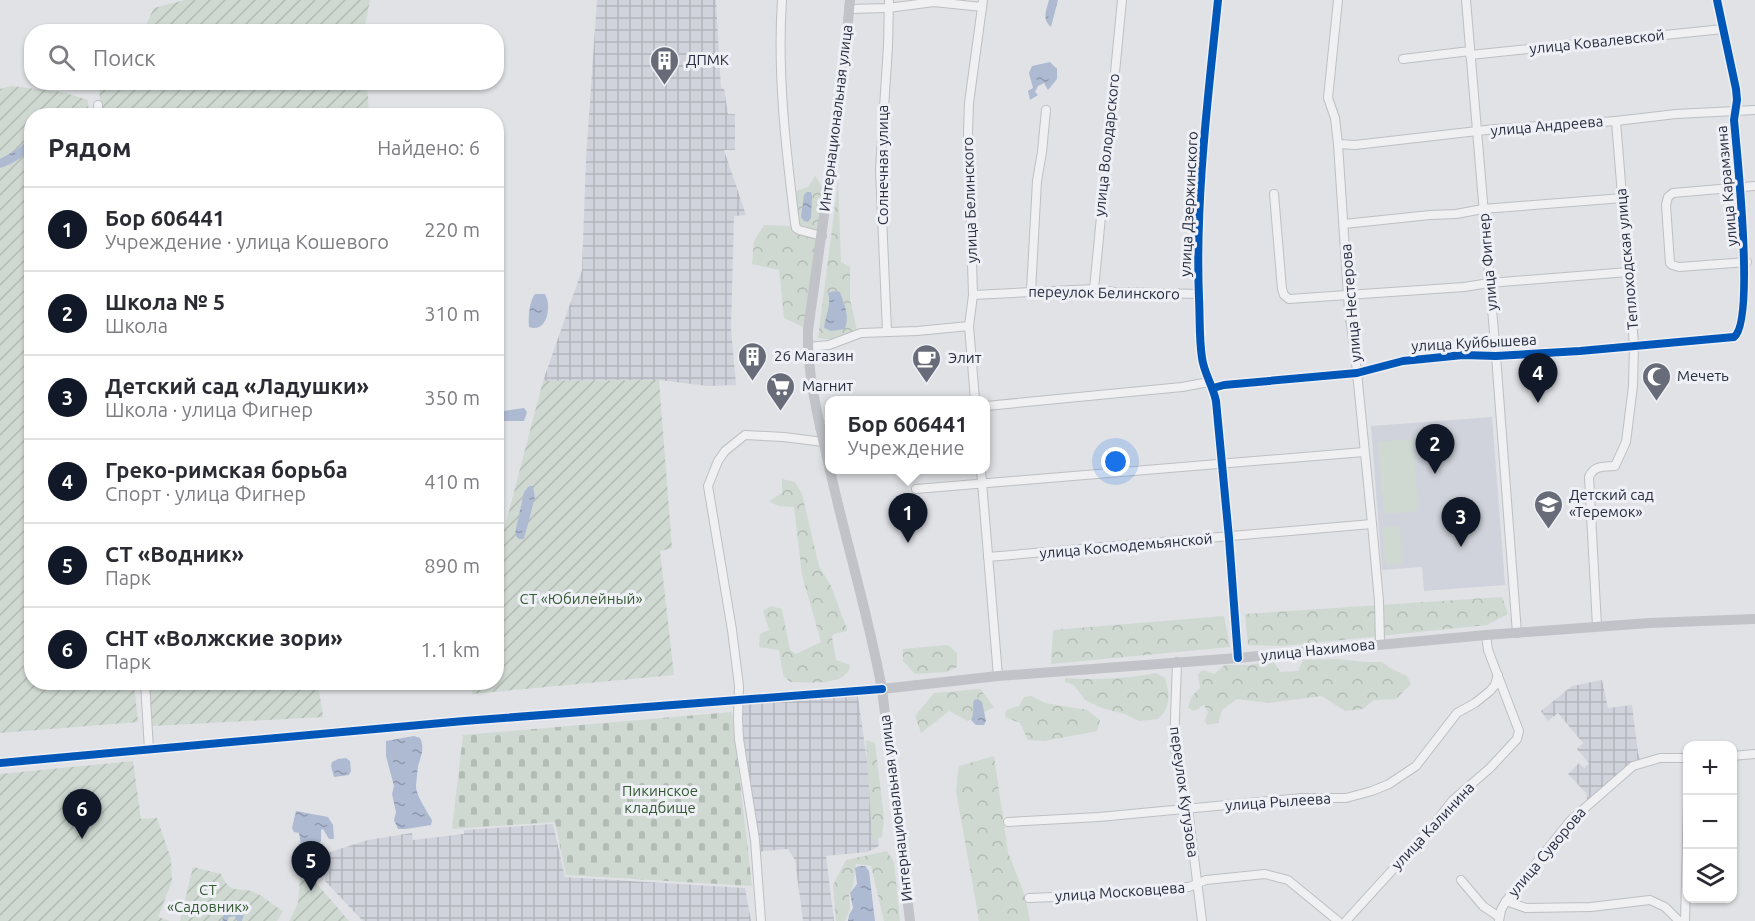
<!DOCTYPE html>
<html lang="ru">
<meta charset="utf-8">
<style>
:root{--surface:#fff;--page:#f7f7f7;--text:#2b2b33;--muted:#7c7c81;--line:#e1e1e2;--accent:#111827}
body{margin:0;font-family:Ubuntu,sans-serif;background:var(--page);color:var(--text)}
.controls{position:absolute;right:18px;bottom:18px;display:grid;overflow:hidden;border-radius:12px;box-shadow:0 2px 4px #0004}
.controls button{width:54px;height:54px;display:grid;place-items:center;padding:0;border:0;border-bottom:2px solid var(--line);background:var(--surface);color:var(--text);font:30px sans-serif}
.you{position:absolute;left:1116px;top:462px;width:21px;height:21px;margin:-15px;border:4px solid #fff;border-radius:50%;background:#1a73e8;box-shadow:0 0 0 9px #1a73e833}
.badge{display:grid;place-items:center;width:39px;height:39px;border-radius:50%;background:var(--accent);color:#fff;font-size:20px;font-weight:700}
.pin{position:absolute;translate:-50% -50px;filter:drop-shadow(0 2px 3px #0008)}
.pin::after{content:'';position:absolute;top:32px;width:21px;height:18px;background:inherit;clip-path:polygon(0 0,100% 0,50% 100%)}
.popup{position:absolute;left:825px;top:396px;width:165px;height:78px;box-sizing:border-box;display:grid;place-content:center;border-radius:12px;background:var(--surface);filter:drop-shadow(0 2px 4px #0005);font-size:20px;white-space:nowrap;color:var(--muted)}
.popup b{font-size:22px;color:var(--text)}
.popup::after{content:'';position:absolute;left:50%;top:100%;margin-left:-12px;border:12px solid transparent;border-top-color:var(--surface)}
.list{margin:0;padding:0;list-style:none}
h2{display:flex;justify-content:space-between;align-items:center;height:78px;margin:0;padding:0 24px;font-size:26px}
h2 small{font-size:20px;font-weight:400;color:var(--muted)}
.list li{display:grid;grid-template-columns:39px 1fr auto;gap:18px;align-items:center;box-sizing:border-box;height:84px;padding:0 24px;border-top:2px solid var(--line)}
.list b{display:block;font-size:22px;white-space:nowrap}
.list p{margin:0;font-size:20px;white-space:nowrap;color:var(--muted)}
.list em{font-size:20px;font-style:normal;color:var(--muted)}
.icon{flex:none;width:33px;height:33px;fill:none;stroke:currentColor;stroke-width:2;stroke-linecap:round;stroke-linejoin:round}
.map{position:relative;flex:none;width:1755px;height:921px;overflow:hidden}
.search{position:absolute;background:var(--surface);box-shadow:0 2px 4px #0004;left:24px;top:24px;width:480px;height:66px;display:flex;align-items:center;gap:15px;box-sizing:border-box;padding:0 21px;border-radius:24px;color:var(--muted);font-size:22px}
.panel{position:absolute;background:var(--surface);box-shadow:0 2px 4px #0004;left:24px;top:108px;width:480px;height:582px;border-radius:24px}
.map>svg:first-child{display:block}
.built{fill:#d0d3db}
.industrial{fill:url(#industrial-grid)}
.grass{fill:#cfd9d1}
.forest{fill:url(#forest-crowns)}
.cemetery{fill:url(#cemetery-stones)}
.garden{fill:url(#garden-furrows)}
.water{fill:url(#water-ripples)}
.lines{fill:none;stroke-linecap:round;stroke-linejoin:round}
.minor-casing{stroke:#bdbfc3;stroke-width:10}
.minor{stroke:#f0f0f2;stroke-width:8}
.secondary{stroke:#c1c3c8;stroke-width:10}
.cycleway-casing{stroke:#eef0f6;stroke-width:11}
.cycleway{stroke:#0057b8;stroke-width:8}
.labels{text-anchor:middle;stroke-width:6;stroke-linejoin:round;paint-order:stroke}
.street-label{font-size:15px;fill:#272d3f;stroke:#eef0f6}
.poi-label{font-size:15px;fill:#272d3f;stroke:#eef0f6;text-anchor:start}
.park-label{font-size:15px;fill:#365b34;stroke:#eef0f6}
</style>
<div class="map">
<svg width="1755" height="921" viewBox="0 0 1755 921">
<defs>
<pattern id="industrial-grid" width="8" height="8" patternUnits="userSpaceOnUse" patternTransform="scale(1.5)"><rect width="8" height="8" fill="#d0d3db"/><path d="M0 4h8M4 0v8" fill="none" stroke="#b3b5bd"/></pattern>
<pattern id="forest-crowns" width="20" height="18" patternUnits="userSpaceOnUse" patternTransform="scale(1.5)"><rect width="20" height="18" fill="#cfd9d1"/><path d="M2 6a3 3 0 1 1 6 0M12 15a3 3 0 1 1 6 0" fill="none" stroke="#b2bbb4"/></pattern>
<pattern id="cemetery-stones" width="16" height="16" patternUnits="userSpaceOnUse" patternTransform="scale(1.5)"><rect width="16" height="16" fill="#cfd9d1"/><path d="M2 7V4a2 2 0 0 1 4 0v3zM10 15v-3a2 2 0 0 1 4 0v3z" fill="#b2bbb4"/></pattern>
<pattern id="garden-furrows" width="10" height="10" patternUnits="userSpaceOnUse" patternTransform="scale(1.5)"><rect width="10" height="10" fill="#cfd9d1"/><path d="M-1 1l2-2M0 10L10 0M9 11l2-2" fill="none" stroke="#b2bbb4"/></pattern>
<pattern id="water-ripples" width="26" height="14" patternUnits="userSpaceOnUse" patternTransform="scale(1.5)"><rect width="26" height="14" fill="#aebad2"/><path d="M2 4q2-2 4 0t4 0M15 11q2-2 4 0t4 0" fill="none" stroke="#8e98ac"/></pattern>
</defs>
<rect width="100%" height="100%" fill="#e0e2e6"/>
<path class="built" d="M1492 417 1505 585 1424 591 1422 567 1382 570 1371 426Z"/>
<g class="industrial">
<path d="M597 0H716L721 88 724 89 728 114H735V150H724L746 215 734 216 731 329 736 385 708 386 659 380 543 381 582 270 586 159Z"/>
<path d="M1602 680 1608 708 1632 705 1638 753 1641 762 1588 804 1586 793 1568 774 1579 763 1584 768 1589 763 1577 749 1583 743 1558 713 1548 721 1541 711 1572 686Z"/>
<path d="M857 690 879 846 867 852 826 856 834 921H803L795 860 788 849 755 852 739 739V701Z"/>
<path d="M553 824 565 877 745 888 751 921H363L325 881 327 853 368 840 412 833 413 840 464 834V830Z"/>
</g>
<g class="grass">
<path d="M1413 439 1418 511 1384 514 1378 442Z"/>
<path d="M1397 526 1400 528 1402 564 1388 565 1385 563 1382 531 1385 527Z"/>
</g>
<g class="forest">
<path d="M815 176 825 191 820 231 800 225 795 191 808 187Z"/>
<path d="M838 182 841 262 850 267V299L857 331 835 340 818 338Z"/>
<path d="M764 225 790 226 797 232 819 238 805 328 784 318 779 270 752 264 754 241Z"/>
<path d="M782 479 795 482 802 494 819 566 831 586 847 629V631L834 634 832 637 836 660 850 665C848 687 807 682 790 682L783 675 779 650 759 647 760 634 769 630 763 611 771 606 782 609 790 650 796 654 821 642 802 575 794 507 779 506 769 501 782 493Z"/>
<path d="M1502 597 1508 614 1487 625 1283 646 1248 645 1245 614Z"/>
<path d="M1224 616 1230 647 1051 664 1053 630Z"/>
<path d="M948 645 957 653V667L947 672 915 674 903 661V649Z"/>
<path d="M1338 659 1364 662H1382L1390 668 1407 676 1411 684 1396 699 1374 700 1363 709 1345 711 1322 696 1269 703 1237 699 1222 710 1218 723 1207 725 1205 721 1208 712 1204 705 1194 711 1188 708 1192 696 1200 688 1198 674 1203 670 1214 674 1225 665H1250L1273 660 1280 672 1298 671 1303 660Z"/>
<path d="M1156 673 1165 678C1170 694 1171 707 1158 719L1139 721 1125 714 1102 708 1085 700 1074 685 1065 682V678C1095 680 1126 679 1156 673Z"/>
<path d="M980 689 994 707 968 721 949 711 921 733 915 716 934 693Z"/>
<path d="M1031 696 1045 703 1087 710 1100 720 1097 731 1045 741 1028 740 1020 723 1005 717 1006 710 1019 706 1024 697Z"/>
<path d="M866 740 875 743 884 818 882 837 872 840Z"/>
<path d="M994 756 1008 852 1026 899 1030 921H979L956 791 959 766Z"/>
<path d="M887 851 894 862 900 921H884L871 866 856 864 853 886 849 894 850 909 845 921H836L833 885 846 860Z"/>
</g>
<path class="cemetery" d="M732 712 752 886 566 875 555 822 452 829 463 735Z"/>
<g class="garden">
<path d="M185 0H370L364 31H143L154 8Z"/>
<path d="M105 82 367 83 369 115H101L99 85Z"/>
<path d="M11 86 62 92 88 100 89 115 32 116V682L134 683 138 722 0 733V89Z"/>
<path d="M659 380 672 548 660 551 674 675 472 694 474 683 496 682 497 590 502 568 498 553 543 381Z"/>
<path d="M148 683H318L323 717 152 726Z"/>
<path d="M133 761 141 819 157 818 171 859 172 881 158 917 170 921H0V774Z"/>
<path d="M193 867 221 874C231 897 239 885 256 893 265 897 274 906 283 911L277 921H180Z"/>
<path d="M311 877 349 921H289L298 903 300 878Z"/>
</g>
<g class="water">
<path d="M1049 0H1058L1051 27C1042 19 1046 11 1049 0Z"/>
<path d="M1050 62 1057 69V79L1048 90 1044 83 1038 86 1035 92 1038 95 1030 100 1028 91 1033 88 1029 73 1032 66Z"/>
<path d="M31 135V148C22 158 13 164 0 168V159C12 152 24 147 31 135Z"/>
<path d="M807 192H811L812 197 811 218 808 222 804 221 801 217 804 195Z"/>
<path d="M834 291 840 292C844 305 850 314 845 329L831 331 824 328C825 316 832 305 828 293Z"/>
<path d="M535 294H545C552 306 547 334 529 327 528 317 529 302 535 294Z"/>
<path d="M524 408 527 412 524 421H497V412Z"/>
<path d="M529 486H533L535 497 524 539H519L515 535 516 529 524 492Z"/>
<path d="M978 699 982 702 986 721 984 725H976L971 720C975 712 972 706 974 700Z"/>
<path d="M414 736 420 738C425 748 421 756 418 766 417 772 417 779 416 785 415 794 428 813 432 820L431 825 406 829H398L394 820 396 812 392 794 394 786 386 756V741Z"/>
<path d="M346 758 350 761 351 771 349 775 334 777 331 766 332 762 338 759Z"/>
<path d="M296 811 328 817 333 825 334 839H329L323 829 321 830V841L318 846H314L310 841H306L304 845H301L299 833 294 832 292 828Z"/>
<path d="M859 866H865L869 871 875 921H848L849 915 853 908 850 893 857 884 855 868Z"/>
<path d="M243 902 246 906 242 921H237L235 916 229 917 227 921H222L227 905 235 907Z"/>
</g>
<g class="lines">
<defs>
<g id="minor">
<path d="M782 0C777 74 786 150 795 223L796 228 799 230 822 236"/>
<path d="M1218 0C1208 99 1195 199 1199 298 1200 318 1199 338 1202 358 1204 373 1213 386 1216 401L1229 538 1238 658"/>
<path d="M1338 0 1328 98 1335 118 1338 144 1349 311 1355 352 1372 524 1379 601 1380 644"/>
<path d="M1466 0 1496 356 1517 633"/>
<path d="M849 9 888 8 934 2 982 7"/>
<path d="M1470 55 1723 29"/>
<path d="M1403 59 1470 51"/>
<path d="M98 105V116"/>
<path d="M1338 144 1355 145 1495 129 1616 121 1676 114 1755 110"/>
<path d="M1274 194 1282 289 1284 295 1289 299 1464 287 1489 283 1628 272"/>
<path d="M1344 224 1430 215 1456 214 1483 209 1623 198"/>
<path d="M1747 262 1679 267 1672 265 1670 263 1666 205 1668 197 1673 193 1755 186"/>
<path d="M1094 289 1122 0"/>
<path d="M1031 291 1037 181 1042 152 1046 110"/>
<path d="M973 295 1094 289 1114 292 1199 294"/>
<path d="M887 331 880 170 888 46 889 0"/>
<path d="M808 347 829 345 861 333 917 331 969 326"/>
<path d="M1213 388 1224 385 1357 373 1403 361 1463 355 1496 356 1580 351 1734 337C1755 322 1737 153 1734 120L1737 100 1736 89 1717 0"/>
<path d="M975 400 969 326 973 295 968 131 969 103 983 0"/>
<path d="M986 406 1182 387 1209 382"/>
<path d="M820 427 830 424"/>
<path d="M981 470 998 676"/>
<path d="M916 489 1364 452"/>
<path d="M988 557 1372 524"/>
<path d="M1597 626 1589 477C1594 465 1604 467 1615 466L1626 442 1633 386 1634 345 1616 121"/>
<path d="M1177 662 1174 745 1188 809 1202 921"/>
<path d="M145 682 149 750"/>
<path d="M1732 756 1755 754"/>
<path d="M0 763 464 721 882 689"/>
<path d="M1008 822 1099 817 1302 798H1346L1372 791 1389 784 1416 766 1457 713 1475 703 1490 691 1495 685 1498 675"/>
<path d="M1461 880 1483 906 1499 917"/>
<path d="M1029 898 1080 896 1189 887 1206 880 1265 874 1288 880 1338 921"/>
<path d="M1506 901 1526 908 1591 907 1650 900 1665 907 1679 921"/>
<path d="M761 921 755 840 739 739 738 719 739 686 732 630 708 486 718 461 725 451 745 435 784 437 823 442"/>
<path d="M1346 921 1436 822 1452 801 1490 768 1517 739 1519 731 1488 650 1486 635"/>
<path d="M1499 921 1501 910 1506 901 1570 821 1633 766 1660 758H1688"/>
<path d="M1685 921 1688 799"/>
</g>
</defs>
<use href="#minor" class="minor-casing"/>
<use href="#minor" class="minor"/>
<g class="secondary">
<path d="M850 0 842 86 808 330C807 370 816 409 825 448 842 529 867 608 882 689L910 921"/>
<path d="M882 689 998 676 1238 658 1486 635 1649 623 1755 619"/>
</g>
<defs>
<g id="cycleway">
<path d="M1218 0C1208 99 1195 199 1199 298 1200 318 1199 338 1202 358 1204 373 1213 386 1216 401L1229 538 1238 658"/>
<path d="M1213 388 1224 385 1357 373 1403 361 1463 355 1496 356 1580 351 1734 337C1755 322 1737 153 1734 120L1737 100 1736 89 1717 0"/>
<path d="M0 763 464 721 882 689"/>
</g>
</defs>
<use href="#cycleway" class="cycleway-casing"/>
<use href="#cycleway" class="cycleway"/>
</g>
<defs>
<symbol id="building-pin" viewBox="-11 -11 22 30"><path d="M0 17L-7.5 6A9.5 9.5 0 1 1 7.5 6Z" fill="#686c79" stroke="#eef0f6"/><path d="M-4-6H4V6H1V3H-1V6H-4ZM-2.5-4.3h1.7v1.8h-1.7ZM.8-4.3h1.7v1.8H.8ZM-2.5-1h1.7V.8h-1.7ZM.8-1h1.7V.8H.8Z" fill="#fff"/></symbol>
<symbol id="cafe-pin" viewBox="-11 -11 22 30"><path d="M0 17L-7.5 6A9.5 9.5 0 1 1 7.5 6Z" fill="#686c79" stroke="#eef0f6"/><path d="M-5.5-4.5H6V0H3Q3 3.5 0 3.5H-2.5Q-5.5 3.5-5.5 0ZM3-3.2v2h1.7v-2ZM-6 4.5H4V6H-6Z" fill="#fff"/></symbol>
<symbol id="mosque-pin" viewBox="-11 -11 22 30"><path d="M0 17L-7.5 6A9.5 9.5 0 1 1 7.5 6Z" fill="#686c79" stroke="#eef0f6"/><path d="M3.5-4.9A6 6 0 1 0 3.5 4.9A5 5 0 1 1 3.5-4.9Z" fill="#fff"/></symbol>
<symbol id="supermarket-pin" viewBox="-11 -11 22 30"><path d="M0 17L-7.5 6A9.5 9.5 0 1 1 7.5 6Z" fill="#686c79" stroke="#eef0f6"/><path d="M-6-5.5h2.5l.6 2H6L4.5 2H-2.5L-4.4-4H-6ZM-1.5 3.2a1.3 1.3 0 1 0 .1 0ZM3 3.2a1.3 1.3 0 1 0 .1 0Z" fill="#fff"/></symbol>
<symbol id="school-pin" viewBox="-11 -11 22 30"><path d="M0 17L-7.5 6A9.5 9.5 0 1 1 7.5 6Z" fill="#686c79" stroke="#eef0f6"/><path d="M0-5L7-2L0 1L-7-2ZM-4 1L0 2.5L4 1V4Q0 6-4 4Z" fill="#fff"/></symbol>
</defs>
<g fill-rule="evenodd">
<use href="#building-pin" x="648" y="44" width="33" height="45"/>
<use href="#building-pin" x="736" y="340" width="33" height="45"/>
<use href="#cafe-pin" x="910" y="342" width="33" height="45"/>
<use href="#mosque-pin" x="1640" y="360" width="33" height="45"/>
<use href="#supermarket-pin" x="764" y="370" width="33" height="45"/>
<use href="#school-pin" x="1532" y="488" width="33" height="45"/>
</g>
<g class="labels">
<g class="street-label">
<text transform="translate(1597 42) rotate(-6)" y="5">улица Ковалевской</text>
<text transform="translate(836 118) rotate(-83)" y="5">Интернациональная улица</text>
<text transform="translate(1547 126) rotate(-5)" y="5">улица Андреева</text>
<text transform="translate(1107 145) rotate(-84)" y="5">улица Володарского</text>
<text transform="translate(883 165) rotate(-90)" y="5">Солнечная улица</text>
<text transform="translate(1727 186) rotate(-95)" y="5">улица Карамзина</text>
<text transform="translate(970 200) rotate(-92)" y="5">улица Белинского</text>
<text transform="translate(1189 204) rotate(-87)" y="5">улица Дзержинского</text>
<text transform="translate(1627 259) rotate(-95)" y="5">Теплоходская улица</text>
<text transform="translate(1488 262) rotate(-95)" y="5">улица Фигнер</text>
<text transform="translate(1104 293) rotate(1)" y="5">переулок Белинского</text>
<text transform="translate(1351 303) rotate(-95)" y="5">улица Нестерова</text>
<text transform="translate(1474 343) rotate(-3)" y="5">улица Куйбышева</text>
<text transform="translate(1126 546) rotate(-5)" y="5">улица Космодемьянской</text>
<text transform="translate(1318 650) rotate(-6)" y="5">улица Нахимова</text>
<text transform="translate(1184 792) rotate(82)" y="5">переулок Кутузова</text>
<text transform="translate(1278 802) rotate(-4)" y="5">улица Рылеева</text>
<text transform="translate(896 808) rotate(-97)" y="5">Интернациональная улица</text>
<text transform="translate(1433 826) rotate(-47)" y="5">улица Калинина</text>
<text transform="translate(1547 852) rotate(-50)" y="5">улица Суворова</text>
<text transform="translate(1120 892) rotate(-4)" y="5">улица Московцева</text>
</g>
<g class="poi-label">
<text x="686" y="65">ДПМК</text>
<text x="774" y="361">26 Магазин</text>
<text x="948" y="363">Элит</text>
<text x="1677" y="381">Мечеть</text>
<text x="802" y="391">Магнит</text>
<text x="1569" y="500">Детский сад<tspan x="1569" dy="17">«Теремок»</tspan></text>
</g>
<g class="park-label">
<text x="581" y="604">СТ «Юбилейный»</text>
<text x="660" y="796">Пикинское<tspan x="660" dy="17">кладбище</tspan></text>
<text x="208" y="895">СТ<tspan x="208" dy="17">«Садовник»</tspan></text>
</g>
</g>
</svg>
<div class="controls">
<button>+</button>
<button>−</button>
<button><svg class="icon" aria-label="layers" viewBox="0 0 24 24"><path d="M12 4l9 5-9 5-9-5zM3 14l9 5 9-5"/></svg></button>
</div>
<div class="you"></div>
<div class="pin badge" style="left:908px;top:543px">1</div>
<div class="popup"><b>Бор 606441</b>Учреждение</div>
<div class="pin badge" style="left:1435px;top:474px">2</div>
<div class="pin badge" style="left:1461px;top:547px">3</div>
<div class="pin badge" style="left:1538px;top:403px">4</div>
<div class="pin badge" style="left:311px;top:891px">5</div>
<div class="pin badge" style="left:82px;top:839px">6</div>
<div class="search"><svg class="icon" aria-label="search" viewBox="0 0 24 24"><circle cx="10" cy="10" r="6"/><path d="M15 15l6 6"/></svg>Поиск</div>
<section class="panel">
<h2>Рядом<small>Найдено: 6</small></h2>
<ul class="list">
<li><span class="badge">1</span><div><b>Бор 606441</b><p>Учреждение · улица Кошевого</p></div><em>220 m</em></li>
<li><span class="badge">2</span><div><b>Школа № 5</b><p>Школа</p></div><em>310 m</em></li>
<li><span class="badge">3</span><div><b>Детский сад «Ладушки»</b><p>Школа · улица Фигнер</p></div><em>350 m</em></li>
<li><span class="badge">4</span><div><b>Греко-римская борьба</b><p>Спорт · улица Фигнер</p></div><em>410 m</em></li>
<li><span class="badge">5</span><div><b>СТ «Водник»</b><p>Парк</p></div><em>890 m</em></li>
<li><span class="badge">6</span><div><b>СНТ «Волжские зори»</b><p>Парк</p></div><em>1.1 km</em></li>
</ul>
</section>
</div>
